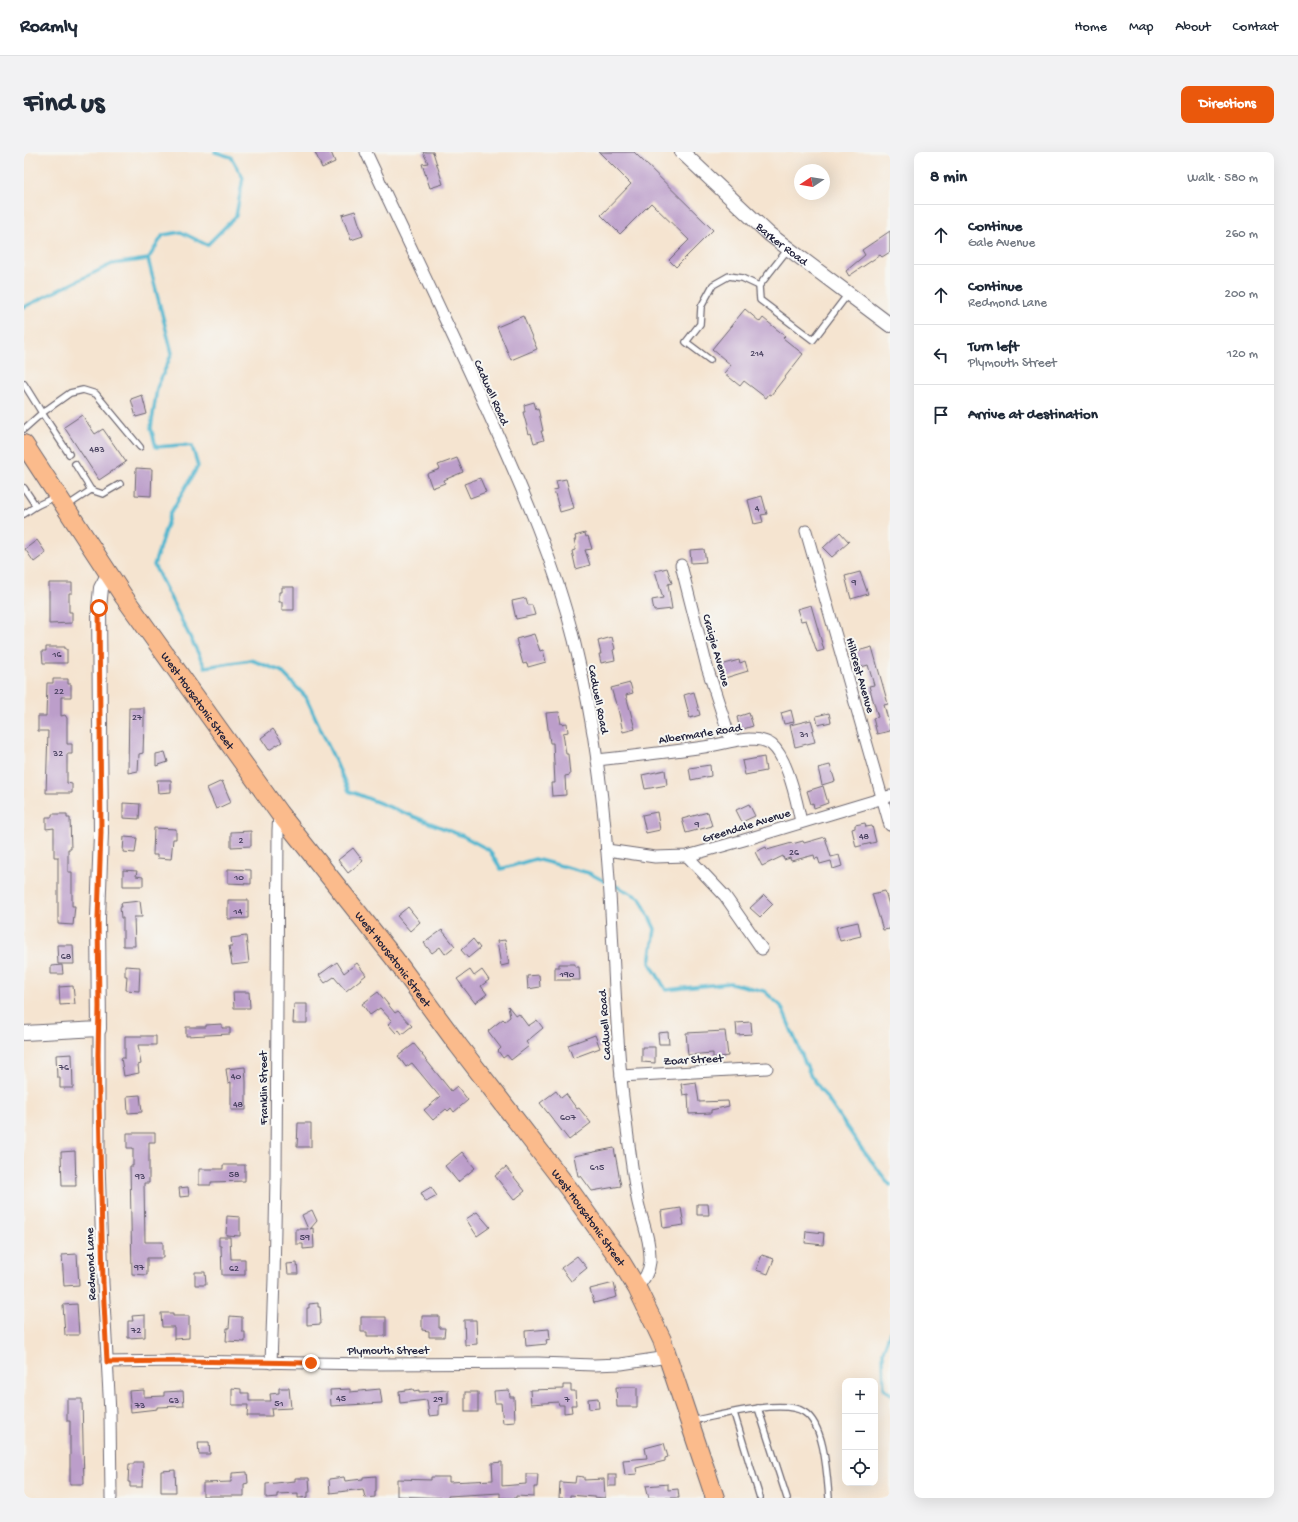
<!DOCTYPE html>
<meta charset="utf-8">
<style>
:root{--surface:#fff;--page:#f2f2f3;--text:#1f2937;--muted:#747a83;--line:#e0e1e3;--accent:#ea580c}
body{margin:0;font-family:"Gochi Hand",sans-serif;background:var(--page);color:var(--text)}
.controls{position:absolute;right:12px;bottom:12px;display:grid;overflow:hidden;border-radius:8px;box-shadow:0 4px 16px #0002}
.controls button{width:36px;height:36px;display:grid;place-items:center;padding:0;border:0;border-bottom:1px solid var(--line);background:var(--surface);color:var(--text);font:20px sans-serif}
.compass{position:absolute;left:770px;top:12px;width:36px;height:36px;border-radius:50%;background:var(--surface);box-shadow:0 4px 16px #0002;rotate:258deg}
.stop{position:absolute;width:12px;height:12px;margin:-9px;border:3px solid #ea580c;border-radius:50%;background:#fff}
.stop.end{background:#ea580c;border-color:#fff;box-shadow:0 1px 4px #0008}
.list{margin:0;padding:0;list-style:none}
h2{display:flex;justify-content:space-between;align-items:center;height:52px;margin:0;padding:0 16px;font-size:17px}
h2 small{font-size:13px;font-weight:400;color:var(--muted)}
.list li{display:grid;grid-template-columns:26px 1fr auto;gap:12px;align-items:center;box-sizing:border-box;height:60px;padding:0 16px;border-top:1px solid var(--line)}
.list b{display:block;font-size:15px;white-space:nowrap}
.list p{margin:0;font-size:13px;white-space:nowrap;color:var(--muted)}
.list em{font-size:13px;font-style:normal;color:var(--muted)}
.icon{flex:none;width:22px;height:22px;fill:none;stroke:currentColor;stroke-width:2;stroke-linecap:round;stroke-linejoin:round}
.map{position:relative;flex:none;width:866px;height:1346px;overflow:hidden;border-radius:8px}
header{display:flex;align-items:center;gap:24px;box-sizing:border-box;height:56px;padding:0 20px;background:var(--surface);border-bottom:1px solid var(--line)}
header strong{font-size:19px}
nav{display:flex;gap:22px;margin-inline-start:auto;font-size:14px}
.intro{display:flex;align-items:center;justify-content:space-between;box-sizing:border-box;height:96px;padding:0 24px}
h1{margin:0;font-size:28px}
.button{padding:10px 18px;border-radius:8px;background:var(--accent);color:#fff;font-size:14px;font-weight:700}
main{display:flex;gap:24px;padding:0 24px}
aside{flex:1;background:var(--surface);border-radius:8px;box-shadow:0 4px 16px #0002}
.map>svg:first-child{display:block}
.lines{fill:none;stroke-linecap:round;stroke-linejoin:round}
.stream{stroke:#50b6cf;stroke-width:3.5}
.building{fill:#bc9eca}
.service-casing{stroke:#6c666f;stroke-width:8}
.minor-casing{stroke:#6c666f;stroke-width:13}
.tertiary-casing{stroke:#6c666f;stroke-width:16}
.trunk-casing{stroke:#6c666f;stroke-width:20}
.service{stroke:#fff;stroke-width:5.5}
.minor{stroke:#fff;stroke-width:11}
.tertiary{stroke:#fff;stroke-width:14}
.trunk{stroke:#fbbb8c;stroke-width:18}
.route{stroke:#ea580c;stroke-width:5}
.labels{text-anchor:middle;stroke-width:4;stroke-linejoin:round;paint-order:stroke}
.number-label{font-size:10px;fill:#48415f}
.street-label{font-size:12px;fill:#22223b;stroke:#f6f6f2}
</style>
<header>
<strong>Roamly</strong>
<nav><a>Home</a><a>Map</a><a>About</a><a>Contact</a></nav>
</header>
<div class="intro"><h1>Find us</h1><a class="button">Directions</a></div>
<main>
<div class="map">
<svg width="866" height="1346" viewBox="0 0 866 1346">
<rect width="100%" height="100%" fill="#f6f6f2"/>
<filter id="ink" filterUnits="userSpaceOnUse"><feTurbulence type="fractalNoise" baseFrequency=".025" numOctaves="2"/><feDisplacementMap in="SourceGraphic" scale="8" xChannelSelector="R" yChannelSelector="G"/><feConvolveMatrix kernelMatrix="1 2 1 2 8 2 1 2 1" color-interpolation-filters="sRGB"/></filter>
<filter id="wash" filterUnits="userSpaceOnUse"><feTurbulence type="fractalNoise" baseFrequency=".012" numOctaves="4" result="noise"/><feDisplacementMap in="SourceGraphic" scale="16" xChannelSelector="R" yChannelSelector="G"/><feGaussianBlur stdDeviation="0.9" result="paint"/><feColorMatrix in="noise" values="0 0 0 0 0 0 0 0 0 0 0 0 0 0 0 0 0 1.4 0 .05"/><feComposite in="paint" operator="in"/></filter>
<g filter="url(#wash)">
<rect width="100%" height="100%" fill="#f5e4d0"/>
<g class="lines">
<g class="stream">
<path d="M191 0 207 5 219 26 212 64 183 93 157 80 139 83 124 107 148 201 133 236 127 276 132 295 158 293 168 294 174 314 146 362 130 413 181 515 227 508 257 519 282 545 325 639 439 684 465 698 477 717 511 707 565 721 582 730"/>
<path d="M0 155 88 112 124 107"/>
<path d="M588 732 616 746 631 777 626 811 642 838 706 831 740 839 757 854 786 922 838 997 866 1033"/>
<path d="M866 1180 859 1199 860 1236 866 1242"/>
</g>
</g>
<g id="blocks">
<g class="building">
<path d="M291 0H307L311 10 298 16Z"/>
<path d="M399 0H409L419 32 406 36 398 12 404 11Z"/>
<path d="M575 0H610L689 78 652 115 645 108 665 88 627 51 596 82 577 63 607 32Z"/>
<path d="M331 59 339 84 327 88 318 63Z"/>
<path d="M866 79V100L858 105 856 103 825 124 822 119 841 103 838 98Z"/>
<path d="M721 157 736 170 739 166 761 184 759 186 779 202 747 243 745 242 742 246 720 229 716 234 700 221 707 213 688 197Z"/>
<path d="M499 164 513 197 487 208 473 175Z"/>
<path d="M118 243 123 262 112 265 107 247Z"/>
<path d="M510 250 512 257 514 256 519 279H517L520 288 510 291 507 281 505 282 499 260H501L500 253Z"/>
<path d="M58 263 71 282 79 277 102 310 75 328 40 275Z"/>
<path d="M433 306 439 320 420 328 421 331 408 336 403 322 416 317 414 313Z"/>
<path d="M112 316 128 317 127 344 111 343Z"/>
<path d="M456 326 462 340 446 346 440 332Z"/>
<path d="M542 327 550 356 536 360 530 338 534 337 532 329Z"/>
<path d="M738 344 743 362 737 363 739 370 730 372 724 348Z"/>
<path d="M816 380 825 390 808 405 799 396Z"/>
<path d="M561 381 562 385 564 384 568 397 561 398 566 413 552 417 548 399 551 398V395H552L550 388H552L551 384Z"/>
<path d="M13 388 22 401 10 410 1 397Z"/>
<path d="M680 397 682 410 667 411 666 398Z"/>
<path d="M643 416 648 431 644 432 648 457 630 459 628 448 639 446 631 419Z"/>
<path d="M836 420 844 442 827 447 821 424Z"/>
<path d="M25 431H48V441H45V460H48V471L25 472Z"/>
<path d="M258 435H270V458H258V450H255V440H258Z"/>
<path d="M502 446 504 453H508L511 463 492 467 488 449Z"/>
<path d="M787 453 800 498 793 500 782 468 777 469 773 457Z"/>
<path d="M510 482 516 499 519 498 522 510 504 515 503 511 499 512 492 487Z"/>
<path d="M588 485 591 497 589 498 591 508 577 511 575 502H577L574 489Z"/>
<path d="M22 495H41V497H43V511H19L18 499H22Z"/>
<path d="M848 495 864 552 860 553 866 575V579L853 582 849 566 854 565 845 534 850 533 844 513 834 516 830 500Z"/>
<path d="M715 508 716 511 721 509 724 519 701 526 697 513Z"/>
<path d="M29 527H44V532H47V545H37V564L41 563 43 566V592H48V602H43V631L48 632V641H22L24 579H14V564H22L23 531H29Z"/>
<path d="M606 531 609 541 602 543 611 577 599 580 593 552H592L587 536Z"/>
<path d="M670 540 676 563 666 566 660 543Z"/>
<path d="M105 556H120V571L119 601 115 602 114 619 104 621Z"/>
<path d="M767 558 770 570 760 572 757 561Z"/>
<path d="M535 560 537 572 543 571 544 580 539 581 542 602H544L546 623 541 624 542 643 528 644 527 631H531L529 591H526L522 561Z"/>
<path d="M725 561 729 574 716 578 713 565Z"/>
<path d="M805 561 807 570 794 573 792 564Z"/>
<path d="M787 568 790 578 788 579 791 590 771 595 766 573Z"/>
<path d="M249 577 258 590 245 598 237 586Z"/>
<path d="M141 600 144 610 132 614V602Z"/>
<path d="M740 605 742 619 721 623 718 609Z"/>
<path d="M686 613 687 624 667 628 665 616Z"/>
<path d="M806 613 811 629 798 633 794 616Z"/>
<path d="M641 618 643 633 621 637 618 623Z"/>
<path d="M133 628H147V640L134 641Z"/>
<path d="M198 629 207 650 192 657 183 636Z"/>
<path d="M799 634 804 651 790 656 789 651 787 652 783 639Z"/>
<path d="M99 651 116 652 115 667 99 666Z"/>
<path d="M725 652 731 664 718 670 712 658Z"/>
<path d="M633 660 636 678 622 681 618 663Z"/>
<path d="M684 660 688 674 662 681 658 667Z"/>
<path d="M28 662H43V666H46L47 697H44V720H48V754H51L49 773 34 772V705H30V676L22 677V665H28Z"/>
<path d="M841 671 842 675 848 674 852 690 832 695 828 677 831 676V673Z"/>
<path d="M130 676 152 677V687H149L147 707 133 706V703H129Z"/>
<path d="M227 679V694L207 695V680Z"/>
<path d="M100 685 113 686 111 701 99 700Z"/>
<path d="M801 685 807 705 815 703 818 714 809 717 807 709 796 712 794 706 791 707 790 703 767 709 766 706 760 708 759 704 738 714 731 700 742 695 743 698 768 691V692L779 689 780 691Z"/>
<path d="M329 696 339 709 324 721 314 708Z"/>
<path d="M204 717 227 718V732L204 731Z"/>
<path d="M99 718 113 719 112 724 119 725V734H99Z"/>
<path d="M861 739 866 757V777L859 778 848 742Z"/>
<path d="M740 743 749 752 736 765 726 756Z"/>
<path d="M204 748H224V766L204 767Z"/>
<path d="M116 749 118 765H110L111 794H99V766H97L96 755H98L97 751Z"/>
<path d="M384 755 396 770 386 779 373 764Z"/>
<path d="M834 770 837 784 816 789 812 775Z"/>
<path d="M418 778 431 794 421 802 416 795 408 801 400 791Z"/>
<path d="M222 784 225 811 208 813 205 794H208L207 786Z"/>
<path d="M449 787 456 796 444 806 437 798Z"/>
<path d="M481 788 485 812 477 814 473 789Z"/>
<path d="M33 793H49L50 812H34Z"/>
<path d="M313 810 320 821 333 811 342 823 322 839 310 825 301 831 295 823Z"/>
<path d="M535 812H551V815H555L556 828H531V815H535Z"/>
<path d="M38 813 39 822H27V814Z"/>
<path d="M101 814 116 815 115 839 102 838 103 824H101Z"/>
<path d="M446 818 450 824 458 818 465 828 457 834 463 842 451 851 433 827Z"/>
<path d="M515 823 516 835 504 837 503 824Z"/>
<path d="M49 834 51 852 36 853 35 835Z"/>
<path d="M209 840H225L226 856H210Z"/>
<path d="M354 840 371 861 374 859 388 874 378 882 375 878 372 881 364 872 368 869 356 856 346 863 338 852Z"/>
<path d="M270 852H283V871H269Z"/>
<path d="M484 854 492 864 495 862 504 874 513 868 519 876 502 890 505 894 487 908 483 903 479 906 474 899 477 896 464 879 479 867 481 869 486 865Z"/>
<path d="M727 870 728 882 713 883 712 871Z"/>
<path d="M198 872V876H206V882L162 884V875H182V873Z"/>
<path d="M701 879 704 904 689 906V901L664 903 662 881Z"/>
<path d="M644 880 645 892H635L634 881Z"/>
<path d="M571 883 576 896 549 906 544 893Z"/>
<path d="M101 884H132V893H114L117 912 114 913 115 921 100 924 97 906H101Z"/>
<path d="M390 892 399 903H398L427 939 433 934 444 948 430 960 427 956 424 959 422 957 409 968 400 958 416 945 388 911 382 915 374 904Z"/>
<path d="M618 895H631V911L618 910Z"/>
<path d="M48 902 49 936H36V925H33L32 903Z"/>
<path d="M221 915 222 929V958H207V930L204 931 202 917Z"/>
<path d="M672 930 675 950 704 949 705 954 687 958V961L665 962 664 942 659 943 657 932Z"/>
<path d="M532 939 537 946 542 942 553 957 555 956 567 971 545 988 516 951Z"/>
<path d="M116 943 118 960 104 961 103 944Z"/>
<path d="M274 971H287V995H273Z"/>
<path d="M103 981H131V990H125V1031H120L121 1090H139V1106H123V1123L108 1122 106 1014H109V996H103Z"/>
<path d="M590 996 597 1034 568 1039 557 1024H554L550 1004Z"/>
<path d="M51 999 52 1034H38L37 1000Z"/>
<path d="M438 1000 451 1016 434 1030 421 1014Z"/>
<path d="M199 1013H221V1029L187 1030V1033H175V1017H199Z"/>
<path d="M482 1015 501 1039 490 1048 471 1024Z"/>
<path d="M164 1035 165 1044 156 1045 155 1036Z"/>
<path d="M407 1035 413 1044 402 1050 397 1041Z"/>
<path d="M673 1052H684L685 1063H673Z"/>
<path d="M657 1056 660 1073 639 1076 637 1059Z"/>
<path d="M288 1058 293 1069 286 1077 289 1076 290 1096 279 1097V1092H272V1077H284L278 1063Z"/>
<path d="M453 1060 466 1075 453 1084 442 1067Z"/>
<path d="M203 1064 216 1065V1084L202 1083Z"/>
<path d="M782 1079 800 1081 799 1093 781 1091Z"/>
<path d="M195 1085H206L207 1107H221V1123H198L197 1094H195Z"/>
<path d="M53 1102 55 1133 40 1134 38 1103Z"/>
<path d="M738 1103 750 1107 744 1122 732 1118Z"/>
<path d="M553 1104 563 1116 547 1129 537 1116Z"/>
<path d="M273 1111 274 1122H264L263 1112Z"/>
<path d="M171 1120H181L182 1133H171Z"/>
<path d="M590 1131 593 1145 570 1151 566 1137Z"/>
<path d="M294 1151V1155H296L297 1172 283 1173V1156H285V1152Z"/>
<path d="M53 1152 55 1183H41L39 1153Z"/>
<path d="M137 1161H149V1164H165V1186L150 1187V1175H138Z"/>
<path d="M121 1163V1185L104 1186V1169H109L108 1164Z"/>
<path d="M206 1164 218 1165V1180H221V1190L202 1189 203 1176H205Z"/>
<path d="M398 1164H415V1176H421L420 1185H405V1179L398 1178Z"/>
<path d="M337 1165H362V1184H343V1180H337Z"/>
<path d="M440 1168H452L453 1192 441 1193Z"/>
<path d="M525 1177 526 1187 522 1188 523 1192 502 1194 501 1179Z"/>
<path d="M539 1233H547V1239H551L552 1253H547L548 1260 540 1261V1253H535L534 1250 507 1252 506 1238 539 1237Z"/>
<path d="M592 1235H613V1255H593Z"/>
<path d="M208 1236 217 1237V1241H225V1249H247L246 1242 255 1241V1236H265L267 1256 247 1257 248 1264H223L224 1253H208Z"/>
<path d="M326 1237V1240L356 1237 358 1251 307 1254 306 1238Z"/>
<path d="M389 1237 390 1239 395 1238V1240L424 1238V1252L415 1253V1263L405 1264 403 1248 376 1251 375 1239Z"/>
<path d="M120 1238V1245L140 1244V1240L159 1239 160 1254 133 1255V1257L107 1260 105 1239Z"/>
<path d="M485 1238 486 1245H490L491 1270 479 1271 477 1251H471L470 1239Z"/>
<rect x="441" y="1240" width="13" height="20"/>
<path d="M574 1246 575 1256 565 1257 564 1247Z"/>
<path d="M43 1247H58L60 1332H46V1269H43Z"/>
<path d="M174 1290H185L186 1302H175Z"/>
<path d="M640 1291 644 1305 641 1306V1309L612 1316 613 1322 601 1323 599 1308 623 1306 621 1296Z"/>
<path d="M110 1310H119L118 1335H106V1330H104L105 1312H110Z"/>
<path d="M478 1310V1334L502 1332V1322H514L513 1335H510V1345L492 1344V1346H476V1341L424 1344V1346L373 1344V1327L407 1328V1325H425V1330L469 1328 468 1311Z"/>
<path d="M151 1318 152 1340H137V1319Z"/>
<path d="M223 1320 224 1331 220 1332V1344H179V1331L207 1330V1327H208V1321Z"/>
<rect x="584" y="1323" width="8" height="11"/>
<path d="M352 1324V1340H351V1345L341 1346 339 1337 306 1341 305 1327 320 1325 321 1329 339 1327V1325Z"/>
<path d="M552 1324 560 1325V1328L580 1327 581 1346 546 1343V1346H535L536 1330 551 1331Z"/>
<path d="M271 1326H285L286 1340H284V1345L274 1346V1341L253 1342V1345L242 1346V1332L271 1329Z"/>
<path d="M644 1332V1338L654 1337 655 1346H625L622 1334Z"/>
</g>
</g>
</g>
<g filter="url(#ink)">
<use href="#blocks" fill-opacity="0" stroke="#6c666f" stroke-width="1"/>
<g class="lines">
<defs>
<g id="service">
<path d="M764 97 735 134 736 148 789 188 824 142"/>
<path d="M686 208 662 190 676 172 677 155 689 133 705 124 718 126 735 134"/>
<path d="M0 232 18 261 46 241 59 238 72 242 116 295"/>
<path d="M0 277 18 261 45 302"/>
<path d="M0 336 12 354"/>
<path d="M67 338 79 342 96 332"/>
<path d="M43 354 67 338 51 312"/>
<path d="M0 362 12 354 31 345"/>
<path d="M734 1256 763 1346"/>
<path d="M710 1261 736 1346"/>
<path d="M668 1269C692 1264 760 1246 780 1260 801 1273 803 1323 805 1346"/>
</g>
<g id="minor">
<path d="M342 0C383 88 426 176 466 265 499 338 531 411 550 488 567 558 578 630 583 701 590 782 590 864 599 945 603 979 607 1012 613 1046 617 1067 627 1088 626 1110 625 1121 619 1128 613 1136"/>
<path d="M782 379 866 673"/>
<path d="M657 413 683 515 707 589"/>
<path d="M573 608C609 604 644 600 680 595 695 593 709 588 725 587 732 587 742 588 748 593 763 606 773 650 777 670"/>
<path d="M583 698 631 705 663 704 720 688 866 644"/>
<path d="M663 704 701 744 738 797"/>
<path d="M75 877V1011L79 1131 86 1261 87 1346"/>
<path d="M597 924 743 916"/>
<path d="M83 1210 153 1209 349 1212 514 1211 570 1213 597 1212 644 1205"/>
<path d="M247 1211 250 1127 252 1024 254 678 255 661"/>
</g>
<g id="tertiary">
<path id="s1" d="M658 0 745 82 866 173"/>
<path d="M0 881 75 877 74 766 77 681 75 456 77 436 85 421"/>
</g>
<g id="trunk">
<path id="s2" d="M0 292 100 445 255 661 370 806 434 893 548 1041 596 1108 613 1136 638 1188 691 1346"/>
</g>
</defs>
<use href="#service" class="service-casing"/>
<use href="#minor" class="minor-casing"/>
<use href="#tertiary" class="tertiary-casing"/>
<use href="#trunk" class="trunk-casing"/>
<use href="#service" class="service"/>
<use href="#minor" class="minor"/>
<use href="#tertiary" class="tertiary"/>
<use href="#trunk" class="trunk"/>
</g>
</g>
<g class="lines" filter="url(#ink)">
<path class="route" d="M75 456 77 680 74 766 75 855 74 903 79 1131 83 1210 153 1209 287 1211"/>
</g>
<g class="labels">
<g class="number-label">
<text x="733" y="204">214</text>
<text x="73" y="300">483</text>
<text x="733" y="359">4</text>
<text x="830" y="433">9</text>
<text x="33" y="505">16</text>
<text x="35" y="542">22</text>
<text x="113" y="568">27</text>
<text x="780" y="585">31</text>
<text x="34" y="604">32</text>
<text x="673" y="675">9</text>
<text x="840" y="687">48</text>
<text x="217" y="691">2</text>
<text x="770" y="703">26</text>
<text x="215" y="728">10</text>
<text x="214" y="762">14</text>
<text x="42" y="807">68</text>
<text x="543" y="825">190</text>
<text x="40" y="918">76</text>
<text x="212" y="927">40</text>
<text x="214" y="955">48</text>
<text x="544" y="968">607</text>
<text x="573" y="1018">615</text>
<text x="210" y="1025">58</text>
<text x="116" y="1027">93</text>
<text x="281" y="1088">59</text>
<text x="115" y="1118">97</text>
<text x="210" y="1119">62</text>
<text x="112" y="1181">72</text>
<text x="317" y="1249">45</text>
<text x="414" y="1250">29</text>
<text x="543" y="1250">7</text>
<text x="150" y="1251">63</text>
<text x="255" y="1254">51</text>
<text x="116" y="1256">73</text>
</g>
<g class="street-label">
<text dy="4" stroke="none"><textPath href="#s1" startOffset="136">Barker Road</textPath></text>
<text transform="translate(468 240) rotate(66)" y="4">Cadwell Road</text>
<text transform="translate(693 498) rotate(74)" y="4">Craigie Avenue</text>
<text transform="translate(837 523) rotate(74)" y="4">Hillcrest Avenue</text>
<text transform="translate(575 547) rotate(79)" y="4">Cadwell Road</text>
<text dy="4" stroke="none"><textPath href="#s2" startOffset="310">West Housatonic Street</textPath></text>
<text transform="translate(676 581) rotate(-9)" y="4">Albermarle Road</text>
<text transform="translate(722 673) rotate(-17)" y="4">Greendale Avenue</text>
<text dy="4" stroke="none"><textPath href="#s2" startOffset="634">West Housatonic Street</textPath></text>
<text transform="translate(580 873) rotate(-94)" y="4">Cadwell Road</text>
<text transform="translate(669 907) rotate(-3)" y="4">Zoar Street</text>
<text transform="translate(239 936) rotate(-90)" y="4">Franklin Street</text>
<text dy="4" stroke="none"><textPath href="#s2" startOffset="958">West Housatonic Street</textPath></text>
<text transform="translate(66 1112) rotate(-92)" y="4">Redmond Lane</text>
<text x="364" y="1202">Plymouth Street</text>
</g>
</g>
</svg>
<div class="controls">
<button>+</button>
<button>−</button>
<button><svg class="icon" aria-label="locate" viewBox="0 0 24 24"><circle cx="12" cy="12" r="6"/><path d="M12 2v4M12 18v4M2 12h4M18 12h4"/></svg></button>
</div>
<svg class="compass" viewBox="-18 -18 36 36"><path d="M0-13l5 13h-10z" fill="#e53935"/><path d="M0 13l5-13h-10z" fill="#747a83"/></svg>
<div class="stop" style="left:75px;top:456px"></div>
<div class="stop end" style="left:287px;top:1211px"></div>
</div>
<aside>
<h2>8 min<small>Walk · 580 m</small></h2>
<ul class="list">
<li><svg class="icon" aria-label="ahead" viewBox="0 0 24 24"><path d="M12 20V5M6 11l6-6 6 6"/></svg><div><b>Continue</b><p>Gale Avenue</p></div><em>260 m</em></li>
<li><svg class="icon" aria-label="ahead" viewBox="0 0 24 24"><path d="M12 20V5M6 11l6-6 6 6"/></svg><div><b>Continue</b><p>Redmond Lane</p></div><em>200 m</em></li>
<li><svg class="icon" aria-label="left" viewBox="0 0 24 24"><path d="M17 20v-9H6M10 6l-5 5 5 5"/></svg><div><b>Turn left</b><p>Plymouth Street</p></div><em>120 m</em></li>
<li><svg class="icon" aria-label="arrive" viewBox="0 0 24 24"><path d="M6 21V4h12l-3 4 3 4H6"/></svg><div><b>Arrive at destination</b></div></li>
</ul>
</aside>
</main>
